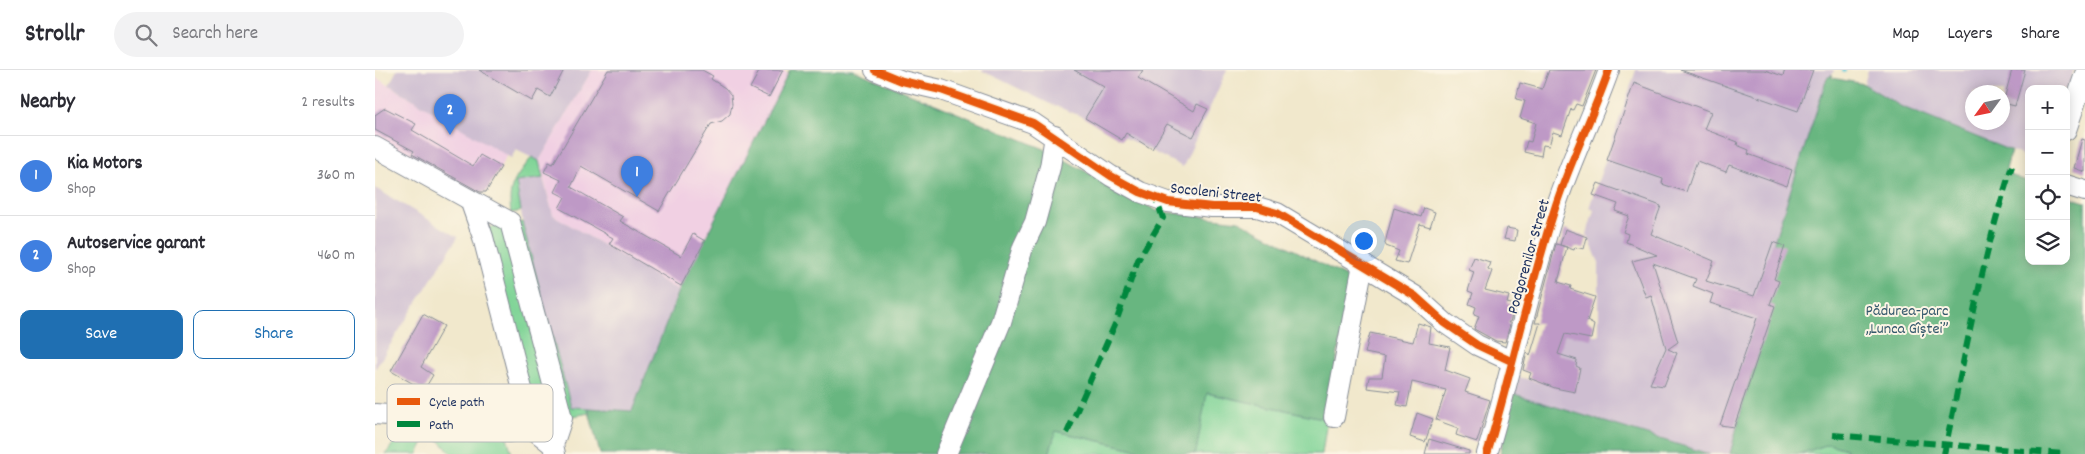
<!DOCTYPE html>
<meta charset="utf-8">
<style>
:root{--surface:#fff;--page:#f2f2f3;--text:#2b2b33;--muted:#7c7c81;--line:#e1e1e2;--accent:#1f6fb2}
body{margin:0;font-family:Dekko,sans-serif;background:var(--page);color:var(--text)}
.controls{position:absolute;right:15px;top:15px;display:grid;overflow:hidden;border-radius:10px;box-shadow:0 2px 12px #0003}
.controls button{width:45px;height:45px;display:grid;place-items:center;padding:0;border:0;border-bottom:1px solid var(--line);background:var(--surface);color:var(--text);font:25px sans-serif}
.compass{position:absolute;left:1590px;top:15px;width:45px;height:45px;border-radius:50%;background:var(--surface);box-shadow:0 2px 12px #0003;rotate:237deg}
.you{position:absolute;left:988px;top:170px;width:18px;height:18px;margin:-12px;border:4px solid #fff;border-radius:50%;background:#1a73e8;box-shadow:0 0 0 8px #1a73e833}
.badge{display:grid;place-items:center;width:32px;height:32px;border-radius:50%;background:var(--accent);color:#fff;font-size:16px;font-weight:700}
.pin{position:absolute;translate:-50% -41px;filter:drop-shadow(0 1px 2px #0008)}
.pin::after{content:'';position:absolute;top:26px;width:18px;height:15px;background:inherit;clip-path:polygon(0 0,100% 0,50% 100%)}
.list{margin:0;padding:0;list-style:none}
h2{display:flex;justify-content:space-between;align-items:center;height:65px;margin:0;padding:0 20px;font-size:21px}
h2 small{font-size:16px;font-weight:400;color:var(--muted)}
.list li{display:grid;grid-template-columns:32px 1fr auto;gap:15px;align-items:center;box-sizing:border-box;height:80px;padding:0 20px;border-top:1px solid var(--line)}
.list b{display:block;font-size:19px;white-space:nowrap}
.list p{margin:0;font-size:16px;white-space:nowrap;color:var(--muted)}
.list em{font-size:16px;font-style:normal;color:var(--muted)}
.actions{display:flex;gap:10px;padding:15px 20px}
.actions a{flex:1;padding:11px 0;border:1px solid var(--accent);border-radius:10px;text-align:center;font-size:18px;color:var(--accent)}
.actions .main{background:var(--accent);color:#fff}
.icon{flex:none;width:28px;height:28px;fill:none;stroke:currentColor;stroke-width:2;stroke-linecap:round;stroke-linejoin:round}
.map{position:relative;flex:none;width:1710px;height:384px;overflow:hidden}
header{display:flex;align-items:center;gap:30px;box-sizing:border-box;height:70px;padding:0 25px;background:var(--surface);border-bottom:1px solid var(--line)}
header strong{font-size:24px}
nav{display:flex;gap:28px;margin-inline-start:auto;font-size:18px}
.search{width:350px;height:45px;background:var(--page);display:flex;align-items:center;gap:12px;box-sizing:border-box;padding:0 18px;border-radius:28px;color:var(--muted);font-size:19px}
main{display:flex}
aside{flex:1;background:var(--surface)}
.map>svg:first-child{display:block}
.built{fill:#f1d0e3}
.industrial{fill:#cebed1;fill-rule:evenodd}
.green{fill:#80d497;stroke:#4e827a}
.forest{fill:#68b680;stroke:#42726f}
.lines{fill:none;stroke-linecap:round;stroke-linejoin:round}
.stream{stroke:#5fc9db;stroke-width:4}
.building{fill:#be99c6}
.minor-casing{stroke:#868c95;stroke-width:22}
.minor{stroke:#fff;stroke-width:20}
.quiet{stroke:#00873e;stroke-width:6;stroke-dasharray:12 6;stroke-linecap:butt}
.cycleway-casing{stroke:#fcf5e5;stroke-width:11}
.cycleway{stroke:#e8590c;stroke-width:8}
.labels{text-anchor:middle;stroke-width:4;stroke-linejoin:round;paint-order:stroke}
.street-label{font-size:16px;fill:#1b2f5e;stroke:#fcf5e5}
.park-label{font-size:16px;fill:#34586c;stroke:#fcf5e5}
.key{fill:#fcf5e5;stroke:#b8babc;stroke-width:1}
.key-label{font-size:14px;fill:#1b2f5e}
</style>
<header>
<strong>Strollr</strong>
<div class="search"><svg class="icon" aria-label="search" viewBox="0 0 24 24"><circle cx="10" cy="10" r="6"/><path d="M15 15l6 6"/></svg>Search here</div>
<nav><a>Map</a><a>Layers</a><a>Share</a></nav>
</header>
<main>
<aside>
<h2>Nearby<small>2 results</small></h2>
<ul class="list">
<li><span class="badge" style="background:#3f7fe0">1</span><div><b>Kia Motors</b><p>Shop</p></div><em>360 m</em></li>
<li><span class="badge" style="background:#3f7fe0">2</span><div><b>Autoservice garant</b><p>Shop</p></div><em>460 m</em></li>
</ul>
<div class="actions"><a class="main">Save</a><a>Share</a></div>
</aside>
<div class="map">
<svg width="1710" height="384" viewBox="0 0 1710 384">
<rect width="100%" height="100%" fill="#fcf5e5"/>
<filter id="ink" filterUnits="userSpaceOnUse"><feTurbulence type="fractalNoise" baseFrequency=".02" numOctaves="2"/><feDisplacementMap in="SourceGraphic" scale="10" xChannelSelector="R" yChannelSelector="G"/><feConvolveMatrix kernelMatrix="1 2 1 2 8 2 1 2 1" color-interpolation-filters="sRGB"/></filter>
<filter id="wash" filterUnits="userSpaceOnUse"><feTurbulence type="fractalNoise" baseFrequency=".0096" numOctaves="4" result="noise"/><feDisplacementMap in="SourceGraphic" scale="20" xChannelSelector="R" yChannelSelector="G"/><feGaussianBlur stdDeviation="1.12" result="paint"/><feColorMatrix in="noise" values="0 0 0 0 0 0 0 0 0 0 0 0 0 0 0 0 0 1.4 0 .05"/><feComposite in="paint" operator="in"/></filter>
<g filter="url(#wash)">
<rect width="100%" height="100%" fill="#f1e8cc"/>
<g class="built">
<path d="M217 0H407L413 4 304 221 178 145 164 91Z"/>
<path d="M0 7 132 85 111 122H91L0 69Z"/>
</g>
<g class="industrial">
<path d="M22 0H217L164 91 141 80 136 88 14 15Z"/>
<path d="M606 0H852L808 97 711 48 673 33Z"/>
<path d="M1261 0H1459L1457 5 1452 8 1380 230 1398 237 1369 330 1355 384H1334L1139 324 1144 307 1200 322 1206 298 1201 296V291L1179 282 1187 258 1224 266V193L1212 164 1219 140 1214 138Z"/>
<path d="M1493 0H1699L1691 25V19H1654V88L1525 36 1489 14ZM1598 22H1628V52H1598Z"/>
<path d="M168 108 178 145 304 221 257 341 196 337 149 160 141 112Z"/>
<path d="M0 118 83 167 0 299Z"/>
</g>
<g class="green">
<path d="M157 87 164 91 168 108 141 112 146 141 136 143C132 115 141 108 157 87Z"/>
<path d="M147 152 196 337 213 338 214 343 193 347 141 153Z"/>
<path d="M129 154 179 347 162 352 111 159Z"/>
<path d="M831 323 952 349 947 384H818L821 381Z"/>
<path d="M53 347 132 367 137 384H77L48 353Z"/>
<path d="M681 361 781 384H674Z"/>
<path d="M32 366H42L49 372 43 384H11L20 371Z"/>
<path d="M1454 374 1471 379V384H1424Z"/>
</g>
<g class="forest">
<path d="M415 0H478L672 80 782 141 864 151 975 209 952 349 832 323 821 382 818 384H781L681 361 674 384H225L213 338 257 341 306 216Z"/>
<path d="M1457 5V8L1489 14 1525 36 1636 81 1630 103 1654 112V191H1691V126L1710 132V384H1471V379L1454 374 1424 384H1355L1369 330 1398 237 1380 230 1452 8Z"/>
<path d="M1139 324 1334 384H1125Z"/>
</g>
<g class="lines">
<path class="stream" d="M1469 1V0"/>
</g>
<g id="blocks">
<g class="building">
<path d="M104 0H189L175 27 163 20 157 31Z"/>
<path d="M233 0H327L338 6 336 9 350 18 356 25 357 34 355 44 347 51 336 54 284 141 206 96 196 117 248 147 245 151 306 186 318 164 330 171 306 216 234 174 238 168 184 138 190 127 180 122 186 110 169 102 174 92 178 94Z"/>
<path d="M385 0H408L394 27 375 18Z"/>
<path d="M699 0H768L763 8 819 41 822 34 833 39 818 67 792 54 777 79 751 63 747 70 710 48 729 17Z"/>
<path d="M1174 0H1221L1207 36 1201 34 1198 40 1196 39 1187 65 1178 62 1174 76 1168 75 1166 86 1149 82 1152 71 1156 72 1161 53 1145 48 1150 31 1141 29 1145 13 1167 19Z"/>
<path d="M1305 0H1390L1408 6 1410 0H1438L1423 41Z"/>
<path d="M1637 0H1650L1640 36 1628 33Z"/>
<path d="M1259 13 1336 42 1329 59 1363 72 1362 75 1374 80 1373 84 1417 100 1412 116 1354 95 1351 102 1322 91 1311 122 1287 114 1288 109 1232 90Z"/>
<path d="M10 38 41 54 37 60 98 96 105 85 126 97 111 122H105L37 84 39 81 0 60V45Z"/>
<path d="M1707 69 1710 70V102L1699 98Z"/>
<path d="M1223 113 1286 136 1276 164 1339 191 1331 211 1379 226 1398 172 1410 176 1399 209 1404 211 1395 234 1400 236 1359 357 1345 355 1382 248 1335 233 1338 224 1318 216 1321 209 1278 193 1303 272 1293 279 1302 283 1289 316 1275 314 1291 278 1276 225 1271 227 1257 191 1282 185 1251 172 1253 164 1248 162 1254 146 1240 141 1243 134 1218 125Z"/>
<path d="M1019 138 1046 147 1049 138 1060 142 1055 157 1045 154 1032 194 1020 191 1024 181 1011 176 1010 173Z"/>
<path d="M1132 158 1142 160 1140 171 1129 169Z"/>
<path d="M1190 159 1212 167 1209 179 1200 177 1199 180 1185 175Z"/>
<path d="M1181 174 1192 177 1183 212 1196 216 1195 219 1220 227 1212 251 1219 255 1216 269 1190 264 1183 284 1202 290 1201 296 1205 298 1200 322 1180 318 1154 308 1156 303 1148 300 1152 282 1155 286 1165 253H1160Z"/>
<path d="M1099 187 1115 192 1113 199 1117 201 1110 220 1134 226 1132 233 1140 235 1135 252H1133L1135 255 1130 272 1121 271 1099 259 1104 246 1099 244 1101 237 1094 234 1098 223 1093 221 1099 202 1094 200Z"/>
<path d="M48 244 69 256 46 297 58 305 49 320 16 301Z"/>
<path d="M1043 253 1056 257 1054 273 1075 277 1070 300 1095 309 1090 322 1115 330 1102 372 1081 365 1083 358 1061 350 1071 320 1037 312 1032 337 1022 335 1025 322 992 318 994 307H1007L1010 287 990 283 995 263 1038 272Z"/>
<path d="M1042 343 1058 349 1050 372 1035 367Z"/>
<path d="M1054 369 1094 381V384H1050Z"/>
</g>
</g>
</g>
<g filter="url(#ink)">
<use href="#blocks" fill-opacity="0" stroke="#868c95" stroke-width="1"/>
<g class="lines">
<defs>
<g id="minor">
<path d="M500 0 527 11 566 20 658 53 736 106 765 122 793 132 837 137H882L902 143 1040 226 1070 253 1102 275 1136 291"/>
<path d="M1691 60 1710 4"/>
<path d="M0 77 135 152 187 348 178 375 180 384"/>
<path d="M1691 115 1710 121"/>
<path d="M95 130 108 167 157 358 178 375"/>
<path d="M0 344 26 346 49 343 92 350 134 362 157 358"/>
<path d="M959 347 988 194"/>
<path d="M571 384 626 252 648 177 660 152 675 97 680 66"/>
<path d="M1112 384C1137 301 1154 217 1181 135 1196 89 1218 46 1234 0"/>
</g>
</defs>
<use href="#minor" class="minor-casing"/>
<use href="#minor" class="minor"/>
<g class="quiet">
<path d="M692 363 741 252 763 190 788 148 780 127"/>
<path d="M1458 365 1687 384"/>
<path d="M1569 384C1590 288 1606 190 1637 96"/>
</g>
<defs>
<g id="cycleway">
<path d="M500 0 527 11 566 20 658 53 736 106 765 122 793 132 837 137H882L902 143 1040 226 1070 253 1102 275 1136 291"/>
<path d="M1112 384C1137 301 1154 217 1181 135 1196 89 1218 46 1234 0"/>
</g>
</defs>
<use href="#cycleway" class="cycleway-casing"/>
<use href="#cycleway" class="cycleway"/>
</g>
</g>
<g class="labels">
<g class="street-label">
<text transform="translate(841 121) rotate(6)" y="6">Socoleni Street</text>
<text transform="translate(1152 186) rotate(-74)" y="6">Podgorenilor Street</text>
</g>
<g class="park-label">
<text x="1532" y="245">Pădurea-parc<tspan x="1532" dy="18">„Lunca Gîștei”</tspan></text>
</g>
</g>
<rect x="12" y="314" width="166" height="58" rx="8" class="key"/>
<rect x="22" y="328" width="23" height="7" fill="#e8590c"/>
<rect x="22" y="351" width="23" height="6" fill="#00873e"/>
<g class="key-label">
<text x="54" y="336">Cycle path</text>
<text x="54" y="359">Path</text>
</g>
</svg>
<div class="controls">
<button>+</button>
<button>−</button>
<button><svg class="icon" aria-label="locate" viewBox="0 0 24 24"><circle cx="12" cy="12" r="6"/><path d="M12 2v4M12 18v4M2 12h4M18 12h4"/></svg></button>
<button><svg class="icon" aria-label="layers" viewBox="0 0 24 24"><path d="M12 4l9 5-9 5-9-5zM3 14l9 5 9-5"/></svg></button>
</div>
<svg class="compass" viewBox="-18 -18 36 36"><path d="M0-13l5 13h-10z" fill="#e53935"/><path d="M0 13l5-13h-10z" fill="#7c7c81"/></svg>
<div class="you"></div>
<div class="pin badge" style="left:262px;top:127px;background:#3f7fe0">1</div>
<div class="pin badge" style="left:75px;top:65px;background:#3f7fe0">2</div>
</div>
</main>
